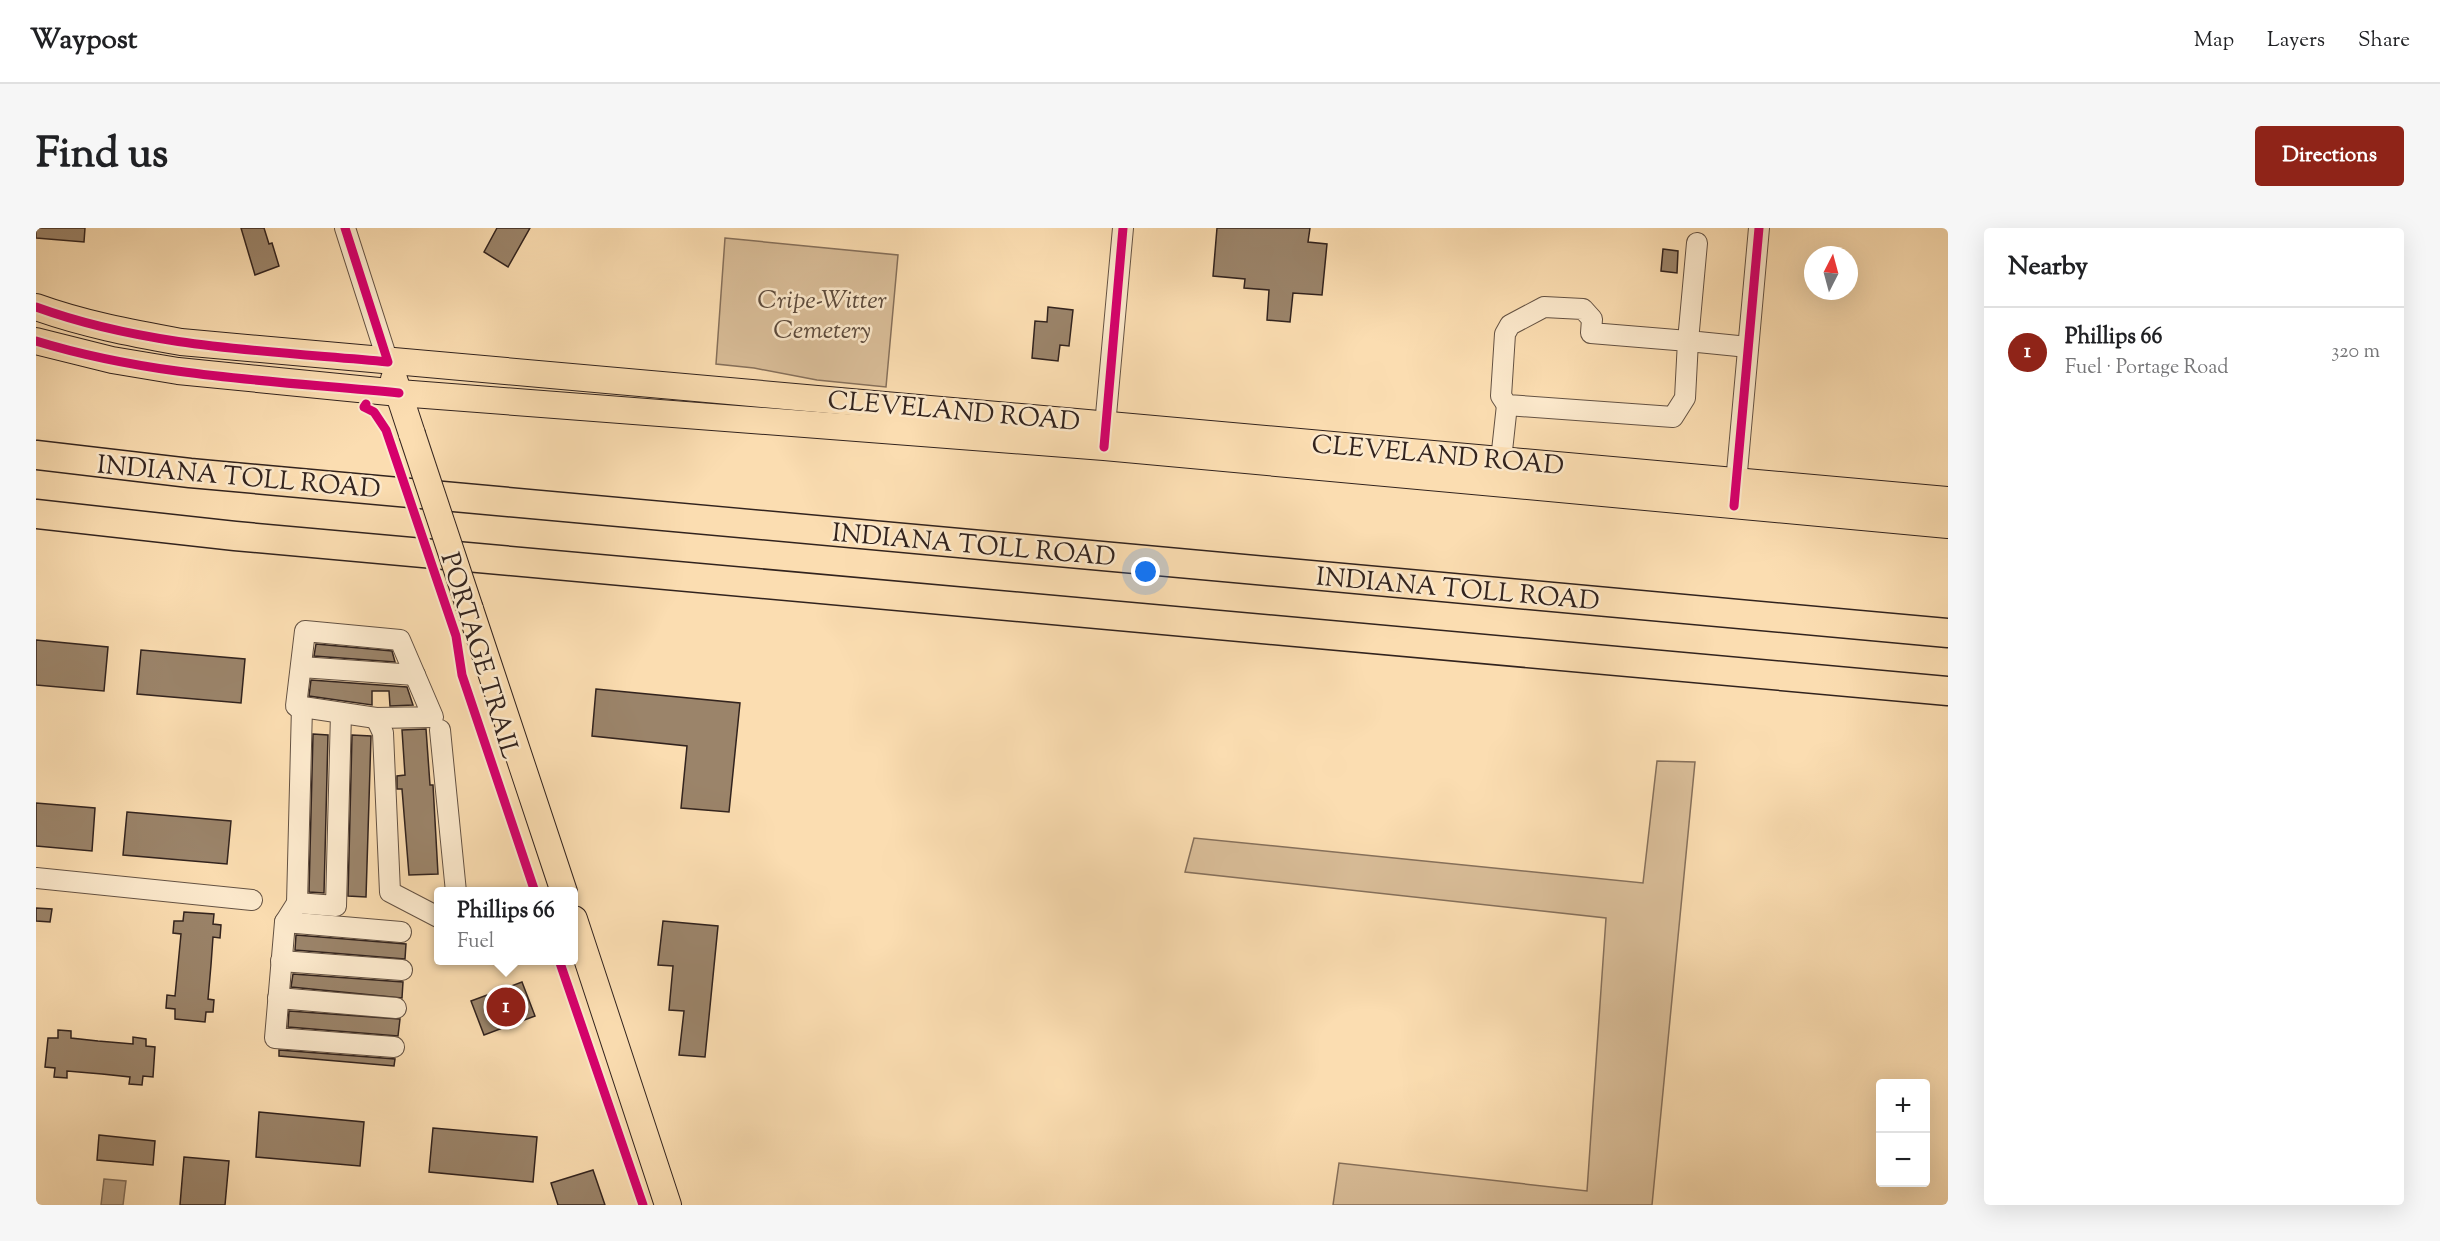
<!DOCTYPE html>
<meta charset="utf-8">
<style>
:root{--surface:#fff;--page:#f6f6f6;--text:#202124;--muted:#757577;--line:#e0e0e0;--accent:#8f2418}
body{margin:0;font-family:"Sorts Mill Goudy",serif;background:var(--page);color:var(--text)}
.controls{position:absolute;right:18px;bottom:18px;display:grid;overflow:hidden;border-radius:6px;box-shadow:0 6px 24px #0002}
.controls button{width:54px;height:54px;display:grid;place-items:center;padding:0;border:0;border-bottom:2px solid var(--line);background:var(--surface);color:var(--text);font:30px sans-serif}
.compass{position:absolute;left:1768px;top:18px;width:54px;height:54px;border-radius:50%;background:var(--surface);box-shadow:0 6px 24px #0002;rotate:6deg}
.you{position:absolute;left:1110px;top:344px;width:21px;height:21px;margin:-15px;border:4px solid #fff;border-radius:50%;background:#1a73e8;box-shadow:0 0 0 9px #1a73e833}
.badge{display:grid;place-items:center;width:39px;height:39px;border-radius:50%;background:var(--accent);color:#fff;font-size:20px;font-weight:700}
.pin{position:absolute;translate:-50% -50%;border:3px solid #fff;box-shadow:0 2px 6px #0006}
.popup{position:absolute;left:398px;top:659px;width:144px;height:78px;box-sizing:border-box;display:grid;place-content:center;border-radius:6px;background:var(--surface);filter:drop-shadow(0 2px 4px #0005);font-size:20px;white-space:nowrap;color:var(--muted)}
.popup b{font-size:22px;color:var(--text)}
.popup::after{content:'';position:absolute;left:50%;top:100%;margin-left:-12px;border:12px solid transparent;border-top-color:var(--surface)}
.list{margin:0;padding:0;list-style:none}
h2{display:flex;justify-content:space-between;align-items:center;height:78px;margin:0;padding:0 24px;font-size:26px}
h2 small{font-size:20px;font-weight:400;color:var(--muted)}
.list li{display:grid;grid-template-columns:39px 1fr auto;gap:18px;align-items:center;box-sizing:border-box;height:90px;padding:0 24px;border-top:2px solid var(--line)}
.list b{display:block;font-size:22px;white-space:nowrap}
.list p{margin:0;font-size:20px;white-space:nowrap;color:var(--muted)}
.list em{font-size:20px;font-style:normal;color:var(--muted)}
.map{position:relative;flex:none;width:1912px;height:977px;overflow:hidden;border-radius:6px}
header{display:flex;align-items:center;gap:36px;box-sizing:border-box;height:84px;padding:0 30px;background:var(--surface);border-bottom:2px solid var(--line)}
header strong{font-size:28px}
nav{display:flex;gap:33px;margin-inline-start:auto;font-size:21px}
.intro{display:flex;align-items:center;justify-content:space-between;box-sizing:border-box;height:144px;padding:0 36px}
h1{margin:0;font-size:42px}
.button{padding:15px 27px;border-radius:6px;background:var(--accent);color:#fff;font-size:21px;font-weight:700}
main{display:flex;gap:36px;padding:0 36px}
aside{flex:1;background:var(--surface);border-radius:6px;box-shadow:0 6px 24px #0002}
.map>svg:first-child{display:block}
.green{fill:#d9bd98;stroke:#86705b;stroke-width:1.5}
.water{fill:#b79e7f;stroke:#826d58;stroke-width:1.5}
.building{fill:#9b846a;stroke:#32231e;stroke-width:1.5}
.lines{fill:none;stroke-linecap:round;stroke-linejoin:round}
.minor-casing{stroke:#645243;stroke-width:22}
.major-casing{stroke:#32231e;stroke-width:28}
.highway-casing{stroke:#32231e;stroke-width:31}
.minor{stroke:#fce9cc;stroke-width:20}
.major{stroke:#fbddb1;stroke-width:26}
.highway{stroke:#fbddb1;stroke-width:28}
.major-bridge-casing{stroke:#32231e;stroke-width:28;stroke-linecap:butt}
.major-bridge{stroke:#fbddb1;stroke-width:26}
.cycleway-casing{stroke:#fce9cc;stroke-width:13}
.cycleway{stroke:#d6006c;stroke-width:9}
.labels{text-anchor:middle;stroke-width:5;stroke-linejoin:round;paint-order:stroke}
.park-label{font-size:26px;font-style:italic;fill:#5c4a3c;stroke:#fce9cc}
.street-label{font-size:26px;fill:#32231e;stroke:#fce9cc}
</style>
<header>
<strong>Waypost</strong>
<nav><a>Map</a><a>Layers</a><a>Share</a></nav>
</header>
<div class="intro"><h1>Find us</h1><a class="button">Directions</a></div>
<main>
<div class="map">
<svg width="1912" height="977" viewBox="0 0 1912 977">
<rect width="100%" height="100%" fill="#fbddb1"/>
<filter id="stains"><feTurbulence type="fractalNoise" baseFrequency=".00333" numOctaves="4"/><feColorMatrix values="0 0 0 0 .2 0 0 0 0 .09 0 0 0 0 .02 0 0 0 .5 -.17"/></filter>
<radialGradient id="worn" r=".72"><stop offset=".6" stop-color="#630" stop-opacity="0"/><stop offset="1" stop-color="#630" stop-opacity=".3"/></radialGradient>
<g class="green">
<path d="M689 10 862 27 850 159 781 152 718 140 680 136Z"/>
<path d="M1621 533 1659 534 1616 977H1297L1303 935 1551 963 1570 690 1149 644 1158 610 1607 655Z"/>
</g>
<path class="water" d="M68 951 90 953 87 977H65Z"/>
<g class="building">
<path d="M0 0H49L48 14 0 10Z"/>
<path d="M205 0H228L233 16 236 15 243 38 219 47Z"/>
<path d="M461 0H494L472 39 448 24Z"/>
<path d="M1181 0H1274L1272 14 1291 16 1286 67 1257 65 1254 94 1231 92 1233 62 1208 60 1209 51 1177 48Z"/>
<path d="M1627 21 1642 23 1641 45 1625 43Z"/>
<path d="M1012 79 1037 82 1033 118 1024 117 1022 133 996 130 999 93 1011 94Z"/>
<path d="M0 412 72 419 68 463 0 457Z"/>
<path d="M280 416 356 423 359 434 278 428Z"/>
<path d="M105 422 209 431 205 475 101 466Z"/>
<path d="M275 452 371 459 377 477 354 478 353 463H336V477L273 468Z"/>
<path d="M560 461 704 475 693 584 645 580 651 518 556 508Z"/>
<path d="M390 501 394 557H397L402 646 373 647 366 561H361V548L369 547 366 502Z"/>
<path d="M277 506 292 507 288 665 273 664Z"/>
<path d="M316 507 335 508 330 669 312 668Z"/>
<path d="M0 575 59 580 56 623 0 618Z"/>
<path d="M91 584 195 593 191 636 87 627Z"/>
<path d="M0 680 16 681 14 694 0 693Z"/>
<path d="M148 684 178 686 177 696 185 697 184 710 177 709 175 737 172 771 178 772 177 784H170L169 794 139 791V781L130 780 131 767 139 768 145 706 137 705 138 693H147Z"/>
<path d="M627 693 682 698 669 829 643 827 648 783 633 782 637 738 622 737Z"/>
<path d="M260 707 370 716 369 731 259 722Z"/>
<path d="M257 746 367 754 366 770 255 759Z"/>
<path d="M486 754 499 788 448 807 435 773Z"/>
<path d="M253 783 364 791 362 808 252 799Z"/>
<path d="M22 802 35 803V810L62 813 97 816V809L110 811V818L119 819 117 849 107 848 106 857 93 856 94 849 66 846 31 843V850L18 849 19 840 9 839 12 810H22Z"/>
<path d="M243 822 359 831 358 838 243 828Z"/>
<path d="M223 884 328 894 324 938 220 929Z"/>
<path d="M397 900 501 909 497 954 393 944Z"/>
<path d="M63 907 119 913 117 937 61 932Z"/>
<path d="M148 929 193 933 189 977H144Z"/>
<path d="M557 942 569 977H522L515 955Z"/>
</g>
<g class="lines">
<defs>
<g id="minor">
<path d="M309 0 352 134"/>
<path d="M1661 15 1652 113 1712 119"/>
<path d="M1508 79 1547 81 1556 91 1555 105 1652 113 1649 170 1637 189 1471 177 1465 168 1469 106 1474 97Z"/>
<path d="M1068 209 1087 0"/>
<path d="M1465 232 1471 177"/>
<path d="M1699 266 1723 0"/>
<path d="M269 403 364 412 397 489 340 490 260 478Z"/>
<path d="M265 439 379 447"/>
<path d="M266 479 261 675 300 678 305 485"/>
<path d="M340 490 347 505 354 664 402 689"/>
<path d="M404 502 420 664"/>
<path d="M0 650 216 672"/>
<path d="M261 675 249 694 239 810 358 819"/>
<path d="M249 694 365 704"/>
<path d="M245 733 366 742"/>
<path d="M242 770 360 780"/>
</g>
<g id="major">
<path d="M0 79C47 96 95 105 145 114L1912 272"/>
<path d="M0 113 76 132 142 143 363 165 1068 219 1912 297"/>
<path d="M358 151 376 206"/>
<path d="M434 381 528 664"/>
<path d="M538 691 632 977"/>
</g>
<g id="highway">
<path d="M0 227 154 245 1912 405"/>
<path d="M0 286 199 308 1912 463"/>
</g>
</defs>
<use href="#minor" class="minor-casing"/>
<use href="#major" class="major-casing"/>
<use href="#highway" class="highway-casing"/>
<use href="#minor" class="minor"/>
<use href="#major" class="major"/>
<use href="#highway" class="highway"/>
<defs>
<path id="major-bridge" d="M376 206 434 381"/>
</defs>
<use href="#major-bridge" class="major-bridge-casing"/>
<use href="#major-bridge" class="major-bridge"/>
<defs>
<g id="cycleway">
<path d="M0 79C112 120 235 123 352 134L309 0"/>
<path d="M0 113C117 149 242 153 363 165"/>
<path d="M330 176 328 179 338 184 350 202 420 408 426 447 499 664"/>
<path d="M1068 219 1087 0"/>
<path d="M1698 278 1723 0"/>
<path d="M523 732 607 977"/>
</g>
</defs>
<use href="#cycleway" class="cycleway-casing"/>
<use href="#cycleway" class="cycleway"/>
</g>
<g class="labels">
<g class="park-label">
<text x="786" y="80">Cripe-Witter<tspan x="786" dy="30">Cemetery</tspan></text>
</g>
<g class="street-label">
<text transform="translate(918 182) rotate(5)" y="9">CLEVELAND ROAD</text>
<text transform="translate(1402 226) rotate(5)" y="9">CLEVELAND ROAD</text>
<text transform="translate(203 248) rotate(5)" y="9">INDIANA TOLL ROAD</text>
<text transform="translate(938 316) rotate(5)" y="9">INDIANA TOLL ROAD</text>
<text transform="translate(1422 360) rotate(5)" y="9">INDIANA TOLL ROAD</text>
<text transform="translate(445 427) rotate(73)" y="9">PORTAGE TRAIL</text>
</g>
</g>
<rect width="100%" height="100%" filter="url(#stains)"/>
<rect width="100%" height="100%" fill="url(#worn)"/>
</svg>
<div class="controls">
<button>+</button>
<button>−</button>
</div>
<svg class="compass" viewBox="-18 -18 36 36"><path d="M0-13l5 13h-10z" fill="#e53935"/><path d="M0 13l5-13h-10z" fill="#757577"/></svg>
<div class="you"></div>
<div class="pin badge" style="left:470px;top:779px">1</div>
<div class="popup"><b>Phillips 66</b>Fuel</div>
</div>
<aside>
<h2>Nearby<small></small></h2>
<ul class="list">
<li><span class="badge">1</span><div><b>Phillips 66</b><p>Fuel · Portage Road</p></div><em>320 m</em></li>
</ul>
</aside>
</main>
